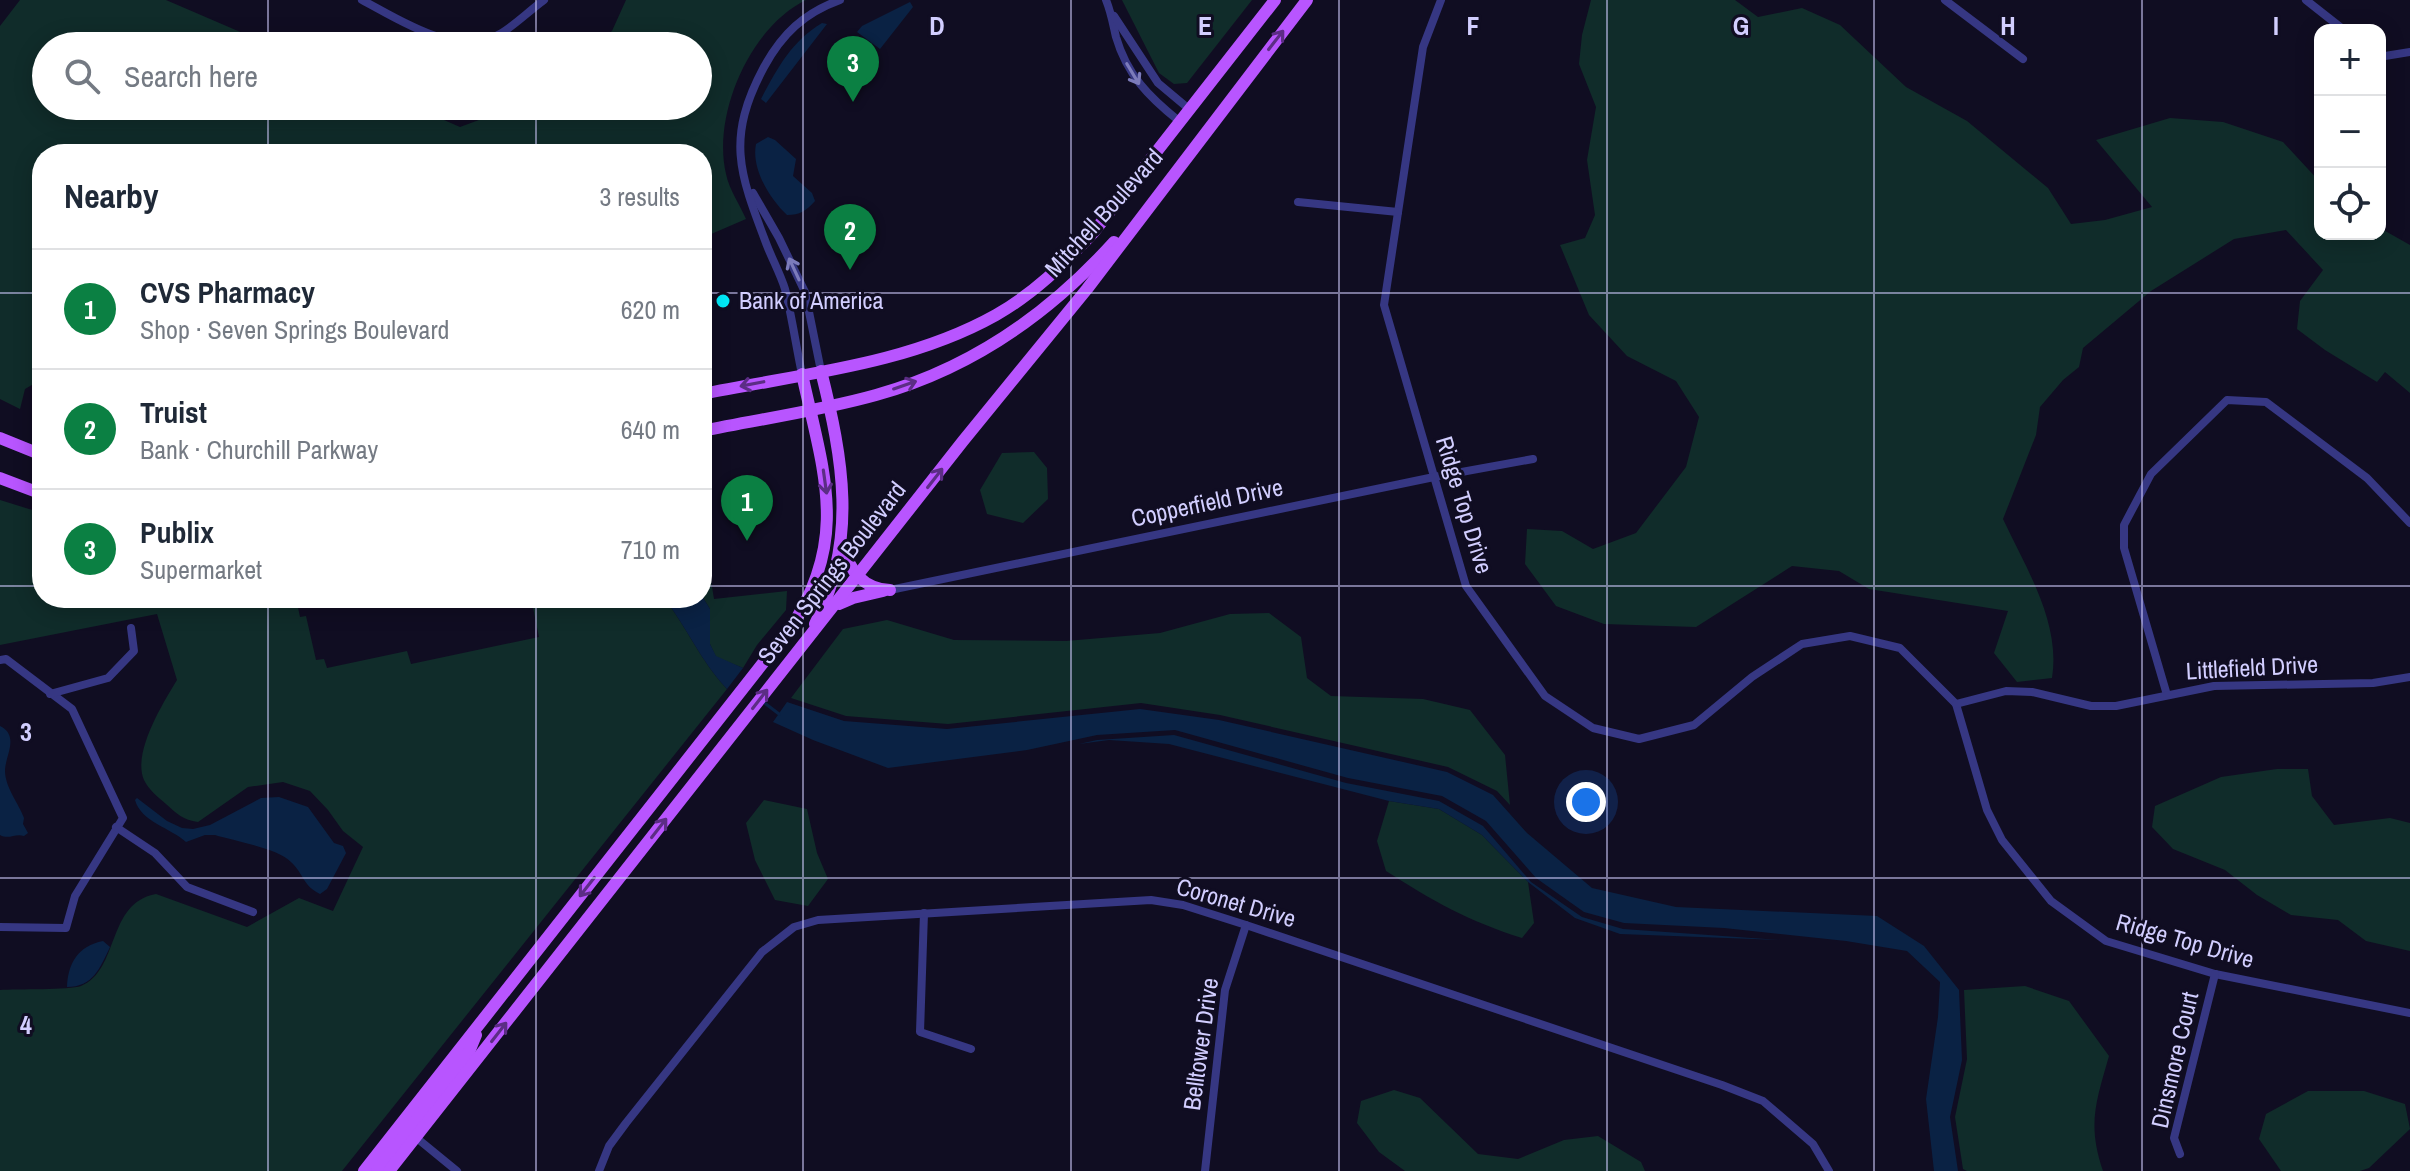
<!DOCTYPE html>
<meta charset="utf-8">
<style>
:root{--surface:#fff;--page:#f6f6f7;--text:#1f2937;--muted:#747a83;--line:#e0e1e3;--accent:#0b8043}
body{margin:0;font-family:"Archivo Narrow",sans-serif;background:var(--page);color:var(--text)}
.controls{position:absolute;right:24px;top:24px;display:grid;overflow:hidden;border-radius:16px;box-shadow:0 4px 20px #0003}
.controls button{width:72px;height:72px;display:grid;place-items:center;padding:0;border:0;border-bottom:2px solid var(--line);background:var(--surface);color:var(--text);font:40px sans-serif}
.you{position:absolute;left:1586px;top:802px;width:28px;height:28px;margin:-20px;border:6px solid #fff;border-radius:50%;background:#1a73e8;box-shadow:0 0 0 12px #1a73e833}
.badge{display:grid;place-items:center;width:52px;height:52px;border-radius:50%;background:var(--accent);color:#fff;font-size:26px;font-weight:700}
.pin{position:absolute;translate:-50% -66px;filter:drop-shadow(0 2px 4px #0008)}
.pin::after{content:'';position:absolute;top:42px;width:28px;height:24px;background:inherit;clip-path:polygon(0 0,100% 0,50% 100%)}
.list{margin:0;padding:0;list-style:none}
h2{display:flex;justify-content:space-between;align-items:center;height:104px;margin:0;padding:0 32px;font-size:34px}
h2 small{font-size:26px;font-weight:400;color:var(--muted)}
.list li{display:grid;grid-template-columns:52px 1fr auto;gap:24px;align-items:center;box-sizing:border-box;height:120px;padding:0 32px;border-top:2px solid var(--line)}
.list b{display:block;font-size:30px;white-space:nowrap}
.list p{margin:0;font-size:26px;white-space:nowrap;color:var(--muted)}
.list em{font-size:26px;font-style:normal;color:var(--muted)}
.icon{flex:none;width:44px;height:44px;fill:none;stroke:currentColor;stroke-width:2;stroke-linecap:round;stroke-linejoin:round}
.map{position:relative;flex:none;width:2410px;height:1171px;overflow:hidden}
.search{position:absolute;background:var(--surface);box-shadow:0 4px 20px #0003;left:32px;top:32px;width:680px;height:88px;display:flex;align-items:center;gap:20px;box-sizing:border-box;padding:0 28px;border-radius:44px;color:var(--muted);font-size:30px}
.panel{position:absolute;background:var(--surface);box-shadow:0 4px 20px #0003;left:32px;top:144px;width:680px;height:464px;border-radius:32px}
.map>svg:first-child{display:block}
.green{fill:#102c2a}
.water{fill:#0a2244}
.lines{fill:none;stroke-linecap:round;stroke-linejoin:round}
.stream{stroke:#0a2244;stroke-width:3}
.minor{stroke:#363783;stroke-width:8}
.primary{stroke:#b855ff;stroke-width:12}
.oneway{stroke:#5c2d85}
.oneway2{stroke:#7c7bbb}
.grid{fill:none;stroke:#d2ceff;stroke-width:2;stroke-opacity:0.55}
.poi-dot{fill:#00eaf9;stroke:#100d22;stroke-width:3}
.labels{text-anchor:middle;stroke-width:6;stroke-linejoin:round;paint-order:stroke}
.street-label{font-size:24px;fill:#d2ceff;stroke:#100d22}
.poi-label{font-size:24px;fill:#d2ceff;stroke:#100d22;text-anchor:start}
.grid-label{font-size:26px;text-anchor:middle;font-weight:bold;fill:#d2ceff;stroke:#100d22;stroke-width:6;stroke-linejoin:round;paint-order:stroke}
</style>
<div class="map">
<svg width="2410" height="1171" viewBox="0 0 2410 1171">
<rect width="100%" height="100%" fill="#100d22"/>
<g class="green">
<path d="M20 0H166L273 46H46V106H412L460 127 517 106H698V46H593L612 31 626 0H806C750 27 712 115 726 174 729 189 740 205 746 219L702 238V154H42V379L25 389 20 409 0 399V26Z"/>
<path d="M1122 0H1252L1187 83 1174 84 1159 73Z"/>
<path d="M1591 0H1735L1758 17 1802 8 1840 25 1906 87 1967 121 2048 188 2071 224 2105 220 2152 207 2096 140 2170 118 2223 122 2283 142 2320 182V234H2380V228L2410 245V393L2385 372 2377 382 2325 350 2297 329 2300 301 2323 270 2286 230 2234 239 2151 291 2083 348 2079 367 2063 380 2040 407 2036 435 2003 519C2026 568 2061 623 2052 678L2017 682 1994 653 2008 611 1869 589 1839 571 1792 566 1696 627 1604 624 1556 606 1525 564 1527 529 1562 531 1593 549 1636 533 1686 467 1699 417 1676 381 1627 356 1589 315 1560 245 1585 238 1595 215 1587 160 1596 107 1579 64 1582 35Z"/>
<path d="M1034 452 1047 468 1048 499 1023 523 987 514 980 490 1002 453Z"/>
<path d="M0 500 42 513V598H296L300 617 306 616 316 660 324 659 327 668 407 651 411 664 539 637 531 598H664C688 629 700 660 727 689L342 1171H0V990C16 989 70 990 81 986 120 970 106 903 156 894L247 927 299 898 333 911 363 847 343 831 328 810 310 791 283 782 248 787 198 822C183 820 177 814 166 804 159 798 148 789 144 780 132 753 163 703 177 680L157 614 0 645Z"/>
<path d="M702 526 714 599 787 591 786 610 757 645 743 668 716 657 710 644V609L702 596Z"/>
<path d="M1269 613 1301 637 1307 678 1331 696 1423 699 1470 710 1505 755 1510 805 1497 791 1448 767 1220 715 1141 703 948 724 846 716 791 698 843 629 887 620 954 640 1066 641 1160 633 1230 614Z"/>
<path d="M2277 769H2308L2312 796 2334 825 2390 818 2410 823V951L2366 941 2338 920 2291 915 2257 895 2225 870 2173 849 2152 827 2155 806 2221 777Z"/>
<path d="M764 800 807 809 817 853 828 879 808 906 775 900 755 860 746 823Z"/>
<path d="M1389 801 1439 809 1482 835 1528 882 1534 923 1522 938C1470 922 1431 900 1386 871L1377 841Z"/>
<path d="M2025 986 2069 1001 2109 1056C2096 1102 2087 1124 2103 1171H1967L1963 1169 1955 1117 1967 1059 1964 990Z"/>
<path d="M1394 1090 1420 1098 1478 1154 1518 1159 1564 1140 1598 1136 1641 1162 1645 1171H1405L1379 1152 1357 1123 1361 1101Z"/>
<path d="M2308 1091H2364L2405 1104 2410 1129 2369 1168 2360 1171H2281L2259 1139 2266 1114Z"/>
</g>
<g class="water">
<path d="M910 2 913 7 880 49 857 32 862 26Z"/>
<path d="M822 23 827 24 766 103 761 99C778 67 791 42 822 23Z"/>
<path d="M768 137 775 140 796 159 793 176 812 193 815 201C806 211 800 215 787 215 770 199 751 169 756 144Z"/>
<path d="M702 596 710 609V644L716 656 743 668 727 689C700 660 688 629 664 598H702Z"/>
<path d="M787 702 844 721 947 729 1140 709 1219 720 1447 772 1493 795 1527 833 1592 888 1676 907 1877 916 1924 946 1959 990 1962 1060 1950 1117 1958 1171H1934L1926 1099 1938 1017 1940 982 1907 951 1846 941 1724 928 1624 923 1584 912 1536 878 1486 821 1442 796 1348 778 1175 730 1097 735 1027 750 888 768 813 740 773 722Z"/>
<path d="M0 726C20 736 5 756 5 771 5 787 19 804 24 818L23 824 28 833 24 836C15 833 9 840 0 835Z"/>
<path d="M1174 735 1346 783 1439 801 1483 826 1531 882 1582 917 1623 929 1781 940 1620 934 1575 918 1528 882 1482 835 1439 809 1389 801 1169 744 1109 740 1079 744 1097 740Z"/>
<path d="M279 797 308 807 334 843 343 846 346 853 327 889 320 894C302 885 304 874 291 862 278 848 234 841 215 835H205L186 842C171 828 141 822 135 800L137 798 167 821 182 828 193 829 210 825 261 798Z"/>
<path d="M103 941 110 947C100 968 93 987 67 987 68 963 78 946 103 941Z"/>
</g>
<g class="lines">
<path class="stream" d="M762 701 779 714"/>
<g class="minor">
<path d="M362 0C398 19 459 60 500 34 515 25 529 11 544 0"/>
<path d="M1106 0C1111 12 1113 24 1116 37 1127 75 1149 97 1179 121"/>
<path d="M1441 0 1423 47 1384 305 1466 586 1545 696 1593 728 1639 739 1694 725 1752 677 1802 644 1850 636 1900 648 1956 704 1987 810 2002 840 2051 901 2106 941 2215 974 2410 1013"/>
<path d="M1945 0 2023 59"/>
<path d="M2306 0 2344 30"/>
<path d="M1114 16 1158 83 1189 109"/>
<path d="M2380 54 2385 56 2410 52"/>
<path d="M753 193 779 238 805 292 821 371"/>
<path d="M1298 202 1398 212"/>
<path d="M802 374C796 346 792 317 785 289 780 273 772 259 766 243 739 172 726 138 764 67 782 34 804 13 840 0"/>
<path d="M890 590 1434 477 1533 459"/>
<path d="M0 660 6 659 72 709 123 818 75 896 66 928 0 927"/>
<path d="M50 694 108 678 134 651 131 628"/>
<path d="M2167 695 2124 548V525L2151 474 2227 400 2266 402 2367 478 2410 523"/>
<path d="M1956 704 2006 691 2032 692 2091 706H2116L2214 686 2373 683 2410 677"/>
<path d="M116 827 155 853 187 887 253 912"/>
<path d="M924 913 920 1032 971 1049"/>
<path d="M413 1135 457 1171"/>
<path d="M2180 1154 2174 1138 2215 974"/>
<path d="M599 1171 609 1146 626 1123 762 952 794 927 818 920 1151 900 1183 905 1246 925 1722 1085 1763 1101 1813 1144 1829 1171"/>
<path d="M1205 1171 1225 990 1246 925"/>
</g>
<g class="primary">
<path d="M702 394C800 374 907 365 996 315 1033 294 1064 264 1093 233L1275 0"/>
<path d="M702 431C760 419 819 411 876 395 970 369 1049 314 1114 242"/>
<path d="M0 438 42 455"/>
<path d="M0 478 42 494"/>
<path d="M844 547C849 571 864 589 890 590"/>
<path d="M839 604 853 598 883 591"/>
<path d="M815 624C858 540 843 459 821 371"/>
<path d="M364 1171 789 630C851 539 823 471 802 374"/>
<path d="M377 1171 469 1052 476 1035"/>
<path d="M389 1171 963 441 1087 289 1307 0"/>
</g>
</g>
<defs><path id="oneway-shaft" d="M-6 0H5M1.5-3L5.5 0L1.5 3" fill="none" stroke-width="1.6" stroke-linecap="round" stroke-linejoin="round" transform="scale(2)"/></defs>
<g class="oneway">
<use href="#oneway-shaft" transform="translate(1276 40) rotate(-52)"/>
<use href="#oneway-shaft" transform="translate(752 384) rotate(169)"/>
<use href="#oneway-shaft" transform="translate(905 385) rotate(-19)"/>
<use href="#oneway-shaft" transform="translate(935 478) rotate(-52)"/>
<use href="#oneway-shaft" transform="translate(825 482) rotate(82)"/>
<use href="#oneway-shaft" transform="translate(760 699) rotate(-52)"/>
<use href="#oneway-shaft" transform="translate(659 828) rotate(-52)"/>
<use href="#oneway-shaft" transform="translate(587 887) rotate(128)"/>
<use href="#oneway-shaft" transform="translate(499 1032) rotate(-52)"/>
</g>
<g class="oneway2">
<use href="#oneway-shaft" transform="translate(1133 74) rotate(59)"/>
<use href="#oneway-shaft" transform="translate(794 269) rotate(-115)"/>
</g>
<path class="grid" d="M268 0V46M536 0V46M803 0V1171M1071 0V1171M1339 0V1171M1607 0V1171M1874 0V1171M2142 0V1171M268 106V154M536 106V154M0 293H42M702 293H2410M0 586H42M702 586H2410M268 598V1171M536 598V1171M0 878H2410"/>
<circle class="poi-dot" cx="723" cy="301" r="8"/>
<g class="labels">
<g class="street-label">
<text transform="translate(1104 213) rotate(-48)" y="8">Mitchell Boulevard</text>
<text transform="translate(1207 503) rotate(-12)" y="8">Copperfield Drive</text>
<text transform="translate(1464 505) rotate(73)" y="8">Ridge Top Drive</text>
<text transform="translate(832 573) rotate(-52)" y="8">Seven Springs Boulevard</text>
<text transform="translate(2252 668) rotate(-3)" y="8">Littlefield Drive</text>
<text transform="translate(1236 903) rotate(16)" y="8">Coronet Drive</text>
<text transform="translate(2185 941) rotate(16)" y="8">Ridge Top Drive</text>
<text transform="translate(1201 1044) rotate(-82)" y="8">Belltower Drive</text>
<text transform="translate(2175 1060) rotate(-77)" y="8">Dinsmore Court</text>
</g>
<g class="poi-label">
<text x="739" y="309">Bank of America</text>
</g>
</g>
<g class="grid-label">
<text x="937" y="35">D</text>
<text x="1205" y="35">E</text>
<text x="1473" y="35">F</text>
<text x="1741" y="35">G</text>
<text x="2008" y="35">H</text>
<text x="2276" y="35">I</text>
<text x="26" y="741">3</text>
<text x="26" y="1034">4</text>
</g>
</svg>
<div class="controls">
<button>+</button>
<button>−</button>
<button><svg class="icon" aria-label="locate" viewBox="0 0 24 24"><circle cx="12" cy="12" r="6"/><path d="M12 2v4M12 18v4M2 12h4M18 12h4"/></svg></button>
</div>
<div class="you"></div>
<div class="pin badge" style="left:747px;top:541px">1</div>
<div class="pin badge" style="left:850px;top:270px">2</div>
<div class="pin badge" style="left:853px;top:102px">3</div>
<div class="search"><svg class="icon" aria-label="search" viewBox="0 0 24 24"><circle cx="10" cy="10" r="6"/><path d="M15 15l6 6"/></svg>Search here</div>
<section class="panel">
<h2>Nearby<small>3 results</small></h2>
<ul class="list">
<li><span class="badge">1</span><div><b>CVS Pharmacy</b><p>Shop · Seven Springs Boulevard</p></div><em>620 m</em></li>
<li><span class="badge">2</span><div><b>Truist</b><p>Bank · Churchill Parkway</p></div><em>640 m</em></li>
<li><span class="badge">3</span><div><b>Publix</b><p>Supermarket</p></div><em>710 m</em></li>
</ul>
</section>
</div>
